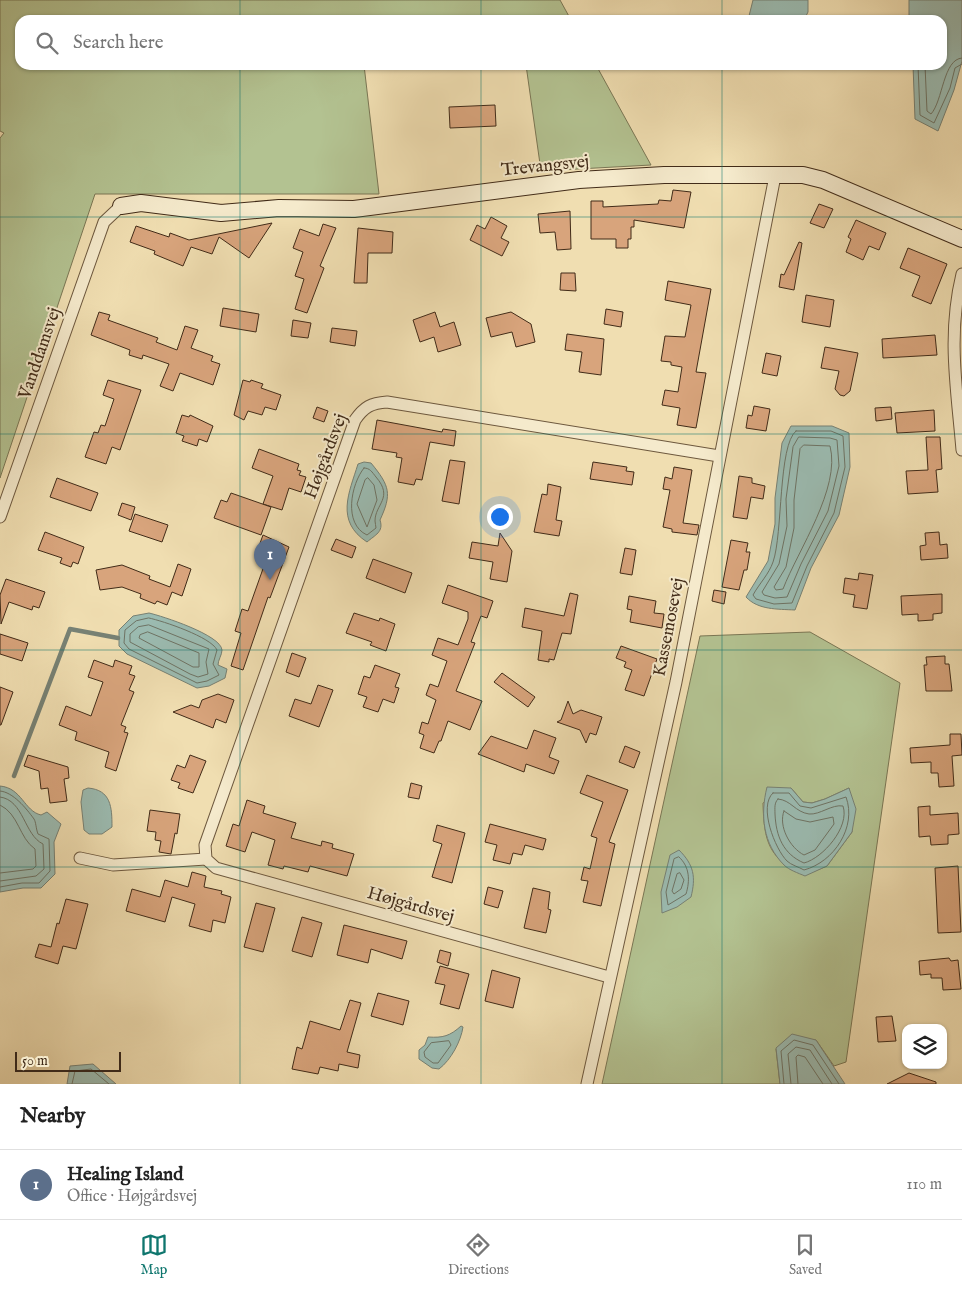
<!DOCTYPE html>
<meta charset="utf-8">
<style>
:root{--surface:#fff;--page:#f6f6f6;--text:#222;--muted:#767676;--line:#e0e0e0;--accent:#0f766e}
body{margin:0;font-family:"IM FELL English",serif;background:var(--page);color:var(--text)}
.controls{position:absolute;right:15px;bottom:15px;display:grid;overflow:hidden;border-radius:10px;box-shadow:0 1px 4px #0004}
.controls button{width:45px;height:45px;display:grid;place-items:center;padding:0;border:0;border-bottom:1px solid var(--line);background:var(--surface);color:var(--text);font:25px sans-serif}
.scale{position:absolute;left:15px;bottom:12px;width:106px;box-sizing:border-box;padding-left:5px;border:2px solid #412b18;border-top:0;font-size:14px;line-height:18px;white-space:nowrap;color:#412b18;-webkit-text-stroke:4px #f5eacc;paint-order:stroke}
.you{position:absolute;left:499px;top:516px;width:18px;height:18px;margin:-12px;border:4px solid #fff;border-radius:50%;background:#1a73e8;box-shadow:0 0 0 8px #1a73e833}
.badge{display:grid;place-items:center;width:32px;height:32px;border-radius:50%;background:var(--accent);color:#fff;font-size:16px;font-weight:700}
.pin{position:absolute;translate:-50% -41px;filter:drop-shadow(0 1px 2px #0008)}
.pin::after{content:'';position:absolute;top:26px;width:18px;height:15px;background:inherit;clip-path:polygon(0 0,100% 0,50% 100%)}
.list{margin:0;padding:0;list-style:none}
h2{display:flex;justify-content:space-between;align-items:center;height:65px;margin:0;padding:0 20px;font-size:21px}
h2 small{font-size:16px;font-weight:400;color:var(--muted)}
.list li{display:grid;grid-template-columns:32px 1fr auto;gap:15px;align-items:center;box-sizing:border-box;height:70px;padding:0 20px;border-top:1px solid var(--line)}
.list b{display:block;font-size:19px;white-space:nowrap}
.list p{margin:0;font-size:16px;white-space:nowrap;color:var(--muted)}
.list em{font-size:16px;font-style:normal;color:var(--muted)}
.icon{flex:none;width:28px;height:28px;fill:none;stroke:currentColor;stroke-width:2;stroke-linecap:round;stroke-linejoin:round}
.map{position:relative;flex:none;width:962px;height:1084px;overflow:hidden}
.search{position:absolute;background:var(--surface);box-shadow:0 1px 4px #0004;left:15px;right:15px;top:15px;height:55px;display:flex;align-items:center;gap:12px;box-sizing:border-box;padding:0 18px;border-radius:15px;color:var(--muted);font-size:19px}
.sheet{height:135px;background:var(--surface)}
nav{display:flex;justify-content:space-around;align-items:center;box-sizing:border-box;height:70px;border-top:1px solid var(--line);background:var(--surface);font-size:14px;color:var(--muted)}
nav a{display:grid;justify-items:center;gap:2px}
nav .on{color:var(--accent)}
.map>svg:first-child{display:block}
.green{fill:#b3c291;stroke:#7a7654;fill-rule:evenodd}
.water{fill:#9bbbb1;stroke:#778174}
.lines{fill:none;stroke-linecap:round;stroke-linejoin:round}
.shore{stroke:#6e7364;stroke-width:1}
.stream{stroke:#778174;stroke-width:4.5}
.building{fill:#d8a47c;stroke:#412b18}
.street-casing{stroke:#6d583e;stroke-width:13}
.secondary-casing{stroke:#412b18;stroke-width:18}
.street{stroke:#f5eacc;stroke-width:11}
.secondary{stroke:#f5eacc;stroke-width:16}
.grid{fill:none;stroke:#0f766e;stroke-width:1;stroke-opacity:0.55}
.labels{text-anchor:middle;stroke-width:4;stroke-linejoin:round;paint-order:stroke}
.street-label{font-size:18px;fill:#412b18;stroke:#f5eacc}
</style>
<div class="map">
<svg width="962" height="1084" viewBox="0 0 962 1084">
<rect width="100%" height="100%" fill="#f0deb1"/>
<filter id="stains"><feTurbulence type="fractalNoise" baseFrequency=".004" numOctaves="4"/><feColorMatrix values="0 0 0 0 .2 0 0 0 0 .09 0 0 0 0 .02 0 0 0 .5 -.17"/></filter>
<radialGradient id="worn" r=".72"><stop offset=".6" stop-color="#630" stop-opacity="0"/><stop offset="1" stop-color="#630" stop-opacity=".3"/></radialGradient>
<g class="green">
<path d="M0 0H560L571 20H20V65H364L379 194H95L0 478V138L4 133 0 131Z"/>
<path d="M526 65H596L651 165 541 171Z"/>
<path d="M810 632 900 683 846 1062 834 1066 816 1040 776 1049 780 1084H602L700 636ZM791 788 803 802 812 803 825 799 849 788 852 832 827 866 805 875C768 859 764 841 763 803Z"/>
</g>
<g class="water">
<path d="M753 0H808V12L804 20H748Z"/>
<path d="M909 0H962V61L954 90 938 131 915 119 913 65H942V20H909Z"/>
<path d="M791 426H832L849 433 850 467 839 515 811 568 795 610C777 609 758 610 746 597L768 561 775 524V498L782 443Z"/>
<path d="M364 462 371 463C390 486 392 494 380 520 384 532 375 535 367 542 335 521 349 493 358 464Z"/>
<path d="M149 613C162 616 221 635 222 650 222 655 218 660 218 665L227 669 225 678 209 686 197 688 127 654 119 646V630L133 616Z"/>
<path d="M0 786C22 788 24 811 41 815L47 812 61 824 54 842 55 874 41 888H23L0 892Z"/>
<path d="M767 787 791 788 803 802 812 803 825 799 849 788 856 809 852 832 827 866 805 876C798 873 789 870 784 865 763 844 760 815 767 787Z"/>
<path d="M88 788C111 790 112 807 112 827L102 834H89L84 830 81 802 83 790Z"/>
<path d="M679 850C694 865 696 877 691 897L677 907 662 913 661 892 670 855Z"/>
<path d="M461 1026 463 1027C461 1041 451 1060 439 1069L432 1068 419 1059V1050L425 1045 428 1037C443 1038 450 1036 461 1026Z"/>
<path d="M792 1034 816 1040 845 1084H780L776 1048Z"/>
<path d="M93 1064 116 1084H67L70 1066Z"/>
</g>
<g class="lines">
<g class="shore">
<path d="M918 65 920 115 934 123 950 88 955 68 962 64"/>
<path d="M925 65 927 111 931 114C943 101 943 59 962 58"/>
<path d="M796 431H831L843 436 845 467 834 513 807 566 792 603 774 604 756 599 753 595C759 584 769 574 773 562 783 534 778 445 796 431Z"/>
<path d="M799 437 830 438 837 440 839 466 828 511 801 564 787 597 775 598 764 595 762 592 779 564 787 526 786 499 793 447Z"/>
<path d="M804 445 830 446C841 488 798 550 783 589L776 590 774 587 786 567 794 528V500L800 449Z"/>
<path d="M364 468C370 468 372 472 376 477 394 498 375 504 375 521 375 523 376 526 376 528L367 535C343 524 351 484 364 468Z"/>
<path d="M368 478 374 485 377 500 367 527 357 504 365 480Z"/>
<path d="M149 618C163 621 211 637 217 650L213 664 219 675 207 681 197 683 129 649 124 643 125 630 136 621Z"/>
<path d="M149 625 209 649 206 662 208 674 198 677 190 674 130 642V634L138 627Z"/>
<path d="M148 632 199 653V667H193L139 638 140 635Z"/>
<path d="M0 791C13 792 26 808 34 819 36 822 36 829 38 834L49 839 50 871 39 883H22L0 887"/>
<path d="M773 793H789L800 806 811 808 846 797C857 827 834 862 804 870 799 867 791 865 787 861 775 849 758 806 773 793Z"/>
<path d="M0 797C24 800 24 835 43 844L44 869 36 876 0 881"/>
<path d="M778 799C791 800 795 812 809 814 820 815 832 804 843 806 850 827 823 858 804 863 783 854 776 836 775 814 775 808 774 803 778 799Z"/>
<path d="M0 805C19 814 19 838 35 849L36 866 33 869 0 873"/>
<path d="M784 811 796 819 810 822 833 817 834 824 815 850 804 855C790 848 778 826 784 811Z"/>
<path d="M679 857C690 867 690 881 686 894L668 905 666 892 674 859Z"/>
<path d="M680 873 684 880 681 889 674 894 672 891 677 874Z"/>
<path d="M449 1041 451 1045 438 1063H433L425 1057 424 1052 431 1043Z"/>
<path d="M72 1084 75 1071 91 1069 109 1084"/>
<path d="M784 1084 781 1051 794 1040 813 1045 839 1084"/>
<path d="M791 1084 788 1054 796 1047 810 1050 832 1084"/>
<path d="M798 1084 796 1057 798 1055 805 1057 823 1084"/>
</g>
<path class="stream" d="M14 776 70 629 118 638"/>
</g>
<g class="building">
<path d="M495 105 496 126 450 128 449 107Z"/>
<path d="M673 190 691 192 684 228 634 220V227H631V239H628V248H616V239H591V201H603V207L658 204 659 200 671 201Z"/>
<path d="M819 204 833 209 824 228 810 223Z"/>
<path d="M570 211 571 249 557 250 555 232 540 233 538 214Z"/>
<path d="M491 217 507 226 501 238 509 242 502 256 470 240 477 225 485 229Z"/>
<path d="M856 220 886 233 879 250 869 246 863 260 846 252 851 239 848 237Z"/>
<path d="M272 223 249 258 219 237 212 254 191 247 183 266 154 254 155 251 130 242 136 226 169 237 170 233 189 240Z"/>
<path d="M323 224 336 228 320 266 324 268 307 313 295 309 304 279 295 276 303 252 293 248 300 229 319 236Z"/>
<path d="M358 228 393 232 392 253H368L367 283H354Z"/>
<path d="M799 242 802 243 794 290 779 287 781 274 784 275Z"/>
<path d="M908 248 947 264 931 304 912 296 920 276 900 268Z"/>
<path d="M561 273H575L576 291 560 290Z"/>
<path d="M668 281 711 289 696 372 706 373 696 428 677 425 680 408 662 405 665 390 678 392 682 367 671 365V362L661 361 665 336 685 337 691 305 665 300Z"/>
<path d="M806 295 834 300 830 327 802 322Z"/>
<path d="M223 308 259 314 256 332 220 326Z"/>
<path d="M606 309 623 312 621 327 604 324Z"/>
<path d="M99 312 110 315 108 320 158 338 156 342 177 350 185 326 198 330 191 348 213 356 211 361 220 364 213 385 180 373 173 391 160 386 169 364 143 355 142 359 129 355 130 350 91 335Z"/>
<path d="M435 312 440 327 454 322 461 345 438 352 434 337 420 342 413 320Z"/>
<path d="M511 312 531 324 535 342 516 347 512 332 491 337 486 318Z"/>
<path d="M293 320 311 323 308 338 291 336Z"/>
<path d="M332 328 357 331 355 346 330 342Z"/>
<path d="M567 334 604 339 601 375 579 372 582 352 565 350Z"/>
<path d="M935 335 937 355 883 358 882 339Z"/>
<path d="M825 347 858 353 850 391 844 396 840 395 835 389 839 371 821 368Z"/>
<path d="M766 353 781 356 777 376 762 373Z"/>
<path d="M108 380 141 390 120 450 112 447 106 464 85 457 94 432 98 433 101 425 105 426 114 399 103 395Z"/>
<path d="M243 380 250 382 251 380 263 384 261 388 281 395 276 410 265 407 262 415 248 411 244 420 234 415Z"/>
<path d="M754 406 770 409 766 431 746 428 748 415 752 416Z"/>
<path d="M317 407 328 411 324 422 313 418Z"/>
<path d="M891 407 892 419 876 421 875 408Z"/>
<path d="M934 410 935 431 897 433 895 413Z"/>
<path d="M182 415 189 417 190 415 213 426 207 442 199 439 197 446 182 441 184 436 176 433Z"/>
<path d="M377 420 442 432 443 429 456 431 454 446 430 442 422 480 416 479 414 485 398 482 402 458 396 457 397 453 372 449Z"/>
<path d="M926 437H940L942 469 936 470 938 492 908 494 906 471 928 470Z"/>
<path d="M259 449 299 464 297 470 301 471 299 475 306 477 301 492 289 488 282 510 263 504 273 476 252 468Z"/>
<path d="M450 460 465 462 459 504 442 501Z"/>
<path d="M593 462 627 467 626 471 634 472 632 485 590 479Z"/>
<path d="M674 467 692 470 683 523 699 525 697 535 672 532V529L663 527 670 490 663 489 665 477 672 479Z"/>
<path d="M739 476 752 478V483L765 486 763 499 751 497 747 519 733 517Z"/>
<path d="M57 478 98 493 91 511 50 497Z"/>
<path d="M548 484 561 487 556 520 562 521 559 536 534 532 542 494 547 495Z"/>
<path d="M231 493 271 507 261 535 214 518 221 500 227 502Z"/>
<path d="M122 503 135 507 131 520 118 515Z"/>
<path d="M135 514 168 525 162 542 129 531Z"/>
<path d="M45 532 84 547 78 564 73 562 71 567 60 563 62 558 38 550Z"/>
<path d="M939 532 940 545 947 544 948 558 921 560 920 546 926 545 925 533Z"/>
<path d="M500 533 512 551 507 582 490 579 493 562 469 558 472 542 498 546Z"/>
<path d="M263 535 289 547 270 598 268 597 243 670 231 666 241 633 235 631 242 609 248 611 270 549 259 546Z"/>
<path d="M336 539 356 547 352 558 331 550Z"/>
<path d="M731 540 748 543 746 552H750L747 570H744L739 590 722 587Z"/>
<path d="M625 548 636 550 632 575 620 573Z"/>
<path d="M373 559 412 573 405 593 366 578Z"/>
<path d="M178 564 191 569 182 596 172 592 167 605 157 601 155 604 140 598 141 594 122 587 100 590 96 570 122 565 150 576 149 579 170 587Z"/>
<path d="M859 573 873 575 867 609 853 607 855 595 843 593 845 578 858 580Z"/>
<path d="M6 579 45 592 39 608 33 606 32 610 9 602 1 624 0 595Z"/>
<path d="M448 585 493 601 487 618 481 616 471 642 475 643 456 691 482 701 470 730 448 721 441 741H439L434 753 420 748 424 735 419 733 422 722 428 724 436 700 426 695 430 684 438 687 447 661 432 655 438 638 458 645 468 619V612L442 603Z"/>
<path d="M714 590 726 592 724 604 712 601Z"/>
<path d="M570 593 578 595 571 634 562 633 554 660 549 659V662L538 660 542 631 522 627 525 608 564 616Z"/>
<path d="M942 594V613L933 614V620L918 621V614L902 615 901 596Z"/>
<path d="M629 596 656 601 654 613 664 614 662 628 630 622 632 610 627 609Z"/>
<path d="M354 613 379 621 380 618 395 624 386 651 370 645 372 642 346 633Z"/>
<path d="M0 634 28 643 22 661 0 654Z"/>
<path d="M621 646 657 659 644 696 625 690 632 670 624 667 626 662 616 658Z"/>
<path d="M292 653 306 658 299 677 286 672Z"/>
<path d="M945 656V664H949L952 691H926L924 665H927L926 657Z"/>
<path d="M94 660 113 667 115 660 132 666 129 674 135 676 129 690 134 692 121 725 126 727 124 732 128 733 116 771 105 767 109 752 75 740 77 732 59 725 66 706 91 716 103 682 88 677Z"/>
<path d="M375 665 400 674 395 687 399 688 394 703 383 699 378 712 363 707 367 697 358 694 364 676 370 678Z"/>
<path d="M502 673 535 697 528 707 494 682Z"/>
<path d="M318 685 333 690 319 727 289 716 295 699 311 704Z"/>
<path d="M0 687 13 692 1 725H0Z"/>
<path d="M218 694 234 700 226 723 216 719 213 728 173 712 191 705 199 708 202 700Z"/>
<path d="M568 701 573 714 581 710 602 717 596 735 590 733 586 743 580 730 557 722 561 720Z"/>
<path d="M534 730 556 738 549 757 559 761 554 774 526 764 524 772 478 754 491 736 527 749Z"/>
<path d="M950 734H961L962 755 952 756 954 786 939 787 938 773H931V762L911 763 910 748 950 745Z"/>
<path d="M625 746 640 752 634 768 619 762Z"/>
<path d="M28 755 68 767 69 778 64 779 67 801 50 803 48 788 41 789 39 771 24 766Z"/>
<path d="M190 755 206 761 193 793 178 788 180 783 171 780 177 765 185 768Z"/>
<path d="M587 775 628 790 609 842 615 844 601 906 583 902 588 881 581 880 584 867 590 869 597 838 591 836 603 802 580 793Z"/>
<path d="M411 783 422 786 419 799 408 797Z"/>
<path d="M247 800 265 806 263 813 296 823 291 838 321 846 322 841 333 844 332 848 354 854 347 876 310 866 308 872 284 866 283 869 268 865 275 840 252 832 245 852 226 846 233 824 239 826Z"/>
<path d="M930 806V815L958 813 959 834 948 835V844L931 845 930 836 919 837 918 807Z"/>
<path d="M150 810 180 814 177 834 175 833 171 854 159 852 161 841 155 840 156 832 147 831Z"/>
<path d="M490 824 546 839 543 850 525 845 522 855 513 853 510 864 493 860 497 845 485 842Z"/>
<path d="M437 825 465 833 452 883 432 877 442 844 433 841Z"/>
<path d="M958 866 961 932 938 933 935 868Z"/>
<path d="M192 872 206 876 204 887 222 891 221 894 231 897 225 923 213 920 211 932 189 926 195 904 172 897 165 922 126 911 132 889 160 897 165 880 188 887Z"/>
<path d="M488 887 503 891 498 908 484 904Z"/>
<path d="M533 888 550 892 548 909 551 910 546 933 524 928Z"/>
<path d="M66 899 88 904 76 949 63 946 58 964 35 957 39 944 51 947 57 923 59 924Z"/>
<path d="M256 903 275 908 263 952 244 947Z"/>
<path d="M302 917 322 923 312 957 292 951Z"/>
<path d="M344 925 407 941 402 959 371 949 368 963 337 955Z"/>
<path d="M440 950 451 953 448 966 437 962Z"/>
<path d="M949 958 951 961 958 960 961 989 943 990 942 978H931V974L920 975 919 961Z"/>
<path d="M440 966 469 974 459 1009 440 1004 445 985 435 983Z"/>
<path d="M492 970 520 978 513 1008 485 1001Z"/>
<path d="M378 993 409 1001 403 1025 371 1016Z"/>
<path d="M350 1000 361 1003 347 1052 360 1055 358 1068 339 1064 338 1071 320 1067 318 1074 292 1069 297 1047 302 1049 310 1021 340 1030Z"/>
<path d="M892 1016 896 1041 878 1042 876 1017Z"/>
<path d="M909 1073 936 1082V1084H887Z"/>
</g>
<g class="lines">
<defs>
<g id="street">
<path d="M962 274C947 336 957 389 962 450"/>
<path d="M0 517 104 222 121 206"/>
<path d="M80 858 113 865 206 859"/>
<path d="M609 977 216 868 206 859 205 845 355 420C364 407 371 403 387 402L719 456"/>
<path d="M587 1084 676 682 775 176"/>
</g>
<path id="secondary" d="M121 206 141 203 221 213 279 208 354 209 579 180 664 175H803L823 180 962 239"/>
</defs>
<use href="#street" class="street-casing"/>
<use href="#secondary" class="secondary-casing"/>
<use href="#street" class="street"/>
<use href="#secondary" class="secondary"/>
</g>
<path class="grid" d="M240 0V20M481 0V20M722 0V20M240 65V1084M481 65V1084M722 65V1084M0 217H962M0 434H962M0 650H962M0 867H962"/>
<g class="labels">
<g class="street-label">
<text transform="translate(545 165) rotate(-6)" y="6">Trevangsvej</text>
<text transform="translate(39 353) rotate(-71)" y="6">Vanddamsvej</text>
<text transform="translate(325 456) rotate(-69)" y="6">Højgårdsvej</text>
<text transform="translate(668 627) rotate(-79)" y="6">Kassemosevej</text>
<text transform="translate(411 904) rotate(16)" y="6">Højgårdsvej</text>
</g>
</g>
<rect width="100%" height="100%" filter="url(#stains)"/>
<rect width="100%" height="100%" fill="url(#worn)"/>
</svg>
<div class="controls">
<button><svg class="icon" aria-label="layers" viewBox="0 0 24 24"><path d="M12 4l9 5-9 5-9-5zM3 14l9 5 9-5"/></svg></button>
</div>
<div class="scale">50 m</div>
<div class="you"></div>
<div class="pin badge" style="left:270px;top:580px;background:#5c6f8a">1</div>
<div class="search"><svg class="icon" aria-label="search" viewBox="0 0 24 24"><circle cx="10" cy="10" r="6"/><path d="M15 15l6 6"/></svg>Search here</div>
</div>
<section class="sheet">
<h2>Nearby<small></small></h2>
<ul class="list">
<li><span class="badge" style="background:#5c6f8a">1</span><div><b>Healing Island</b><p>Office · Højgårdsvej</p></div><em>110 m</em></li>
</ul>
</section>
<nav>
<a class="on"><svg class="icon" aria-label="map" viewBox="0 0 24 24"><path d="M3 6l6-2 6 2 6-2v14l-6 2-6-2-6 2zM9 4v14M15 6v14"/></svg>Map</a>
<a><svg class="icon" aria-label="directions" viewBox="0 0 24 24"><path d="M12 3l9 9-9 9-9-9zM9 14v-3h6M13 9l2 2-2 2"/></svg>Directions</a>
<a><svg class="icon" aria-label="saved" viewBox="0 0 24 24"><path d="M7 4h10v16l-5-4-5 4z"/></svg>Saved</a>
</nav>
